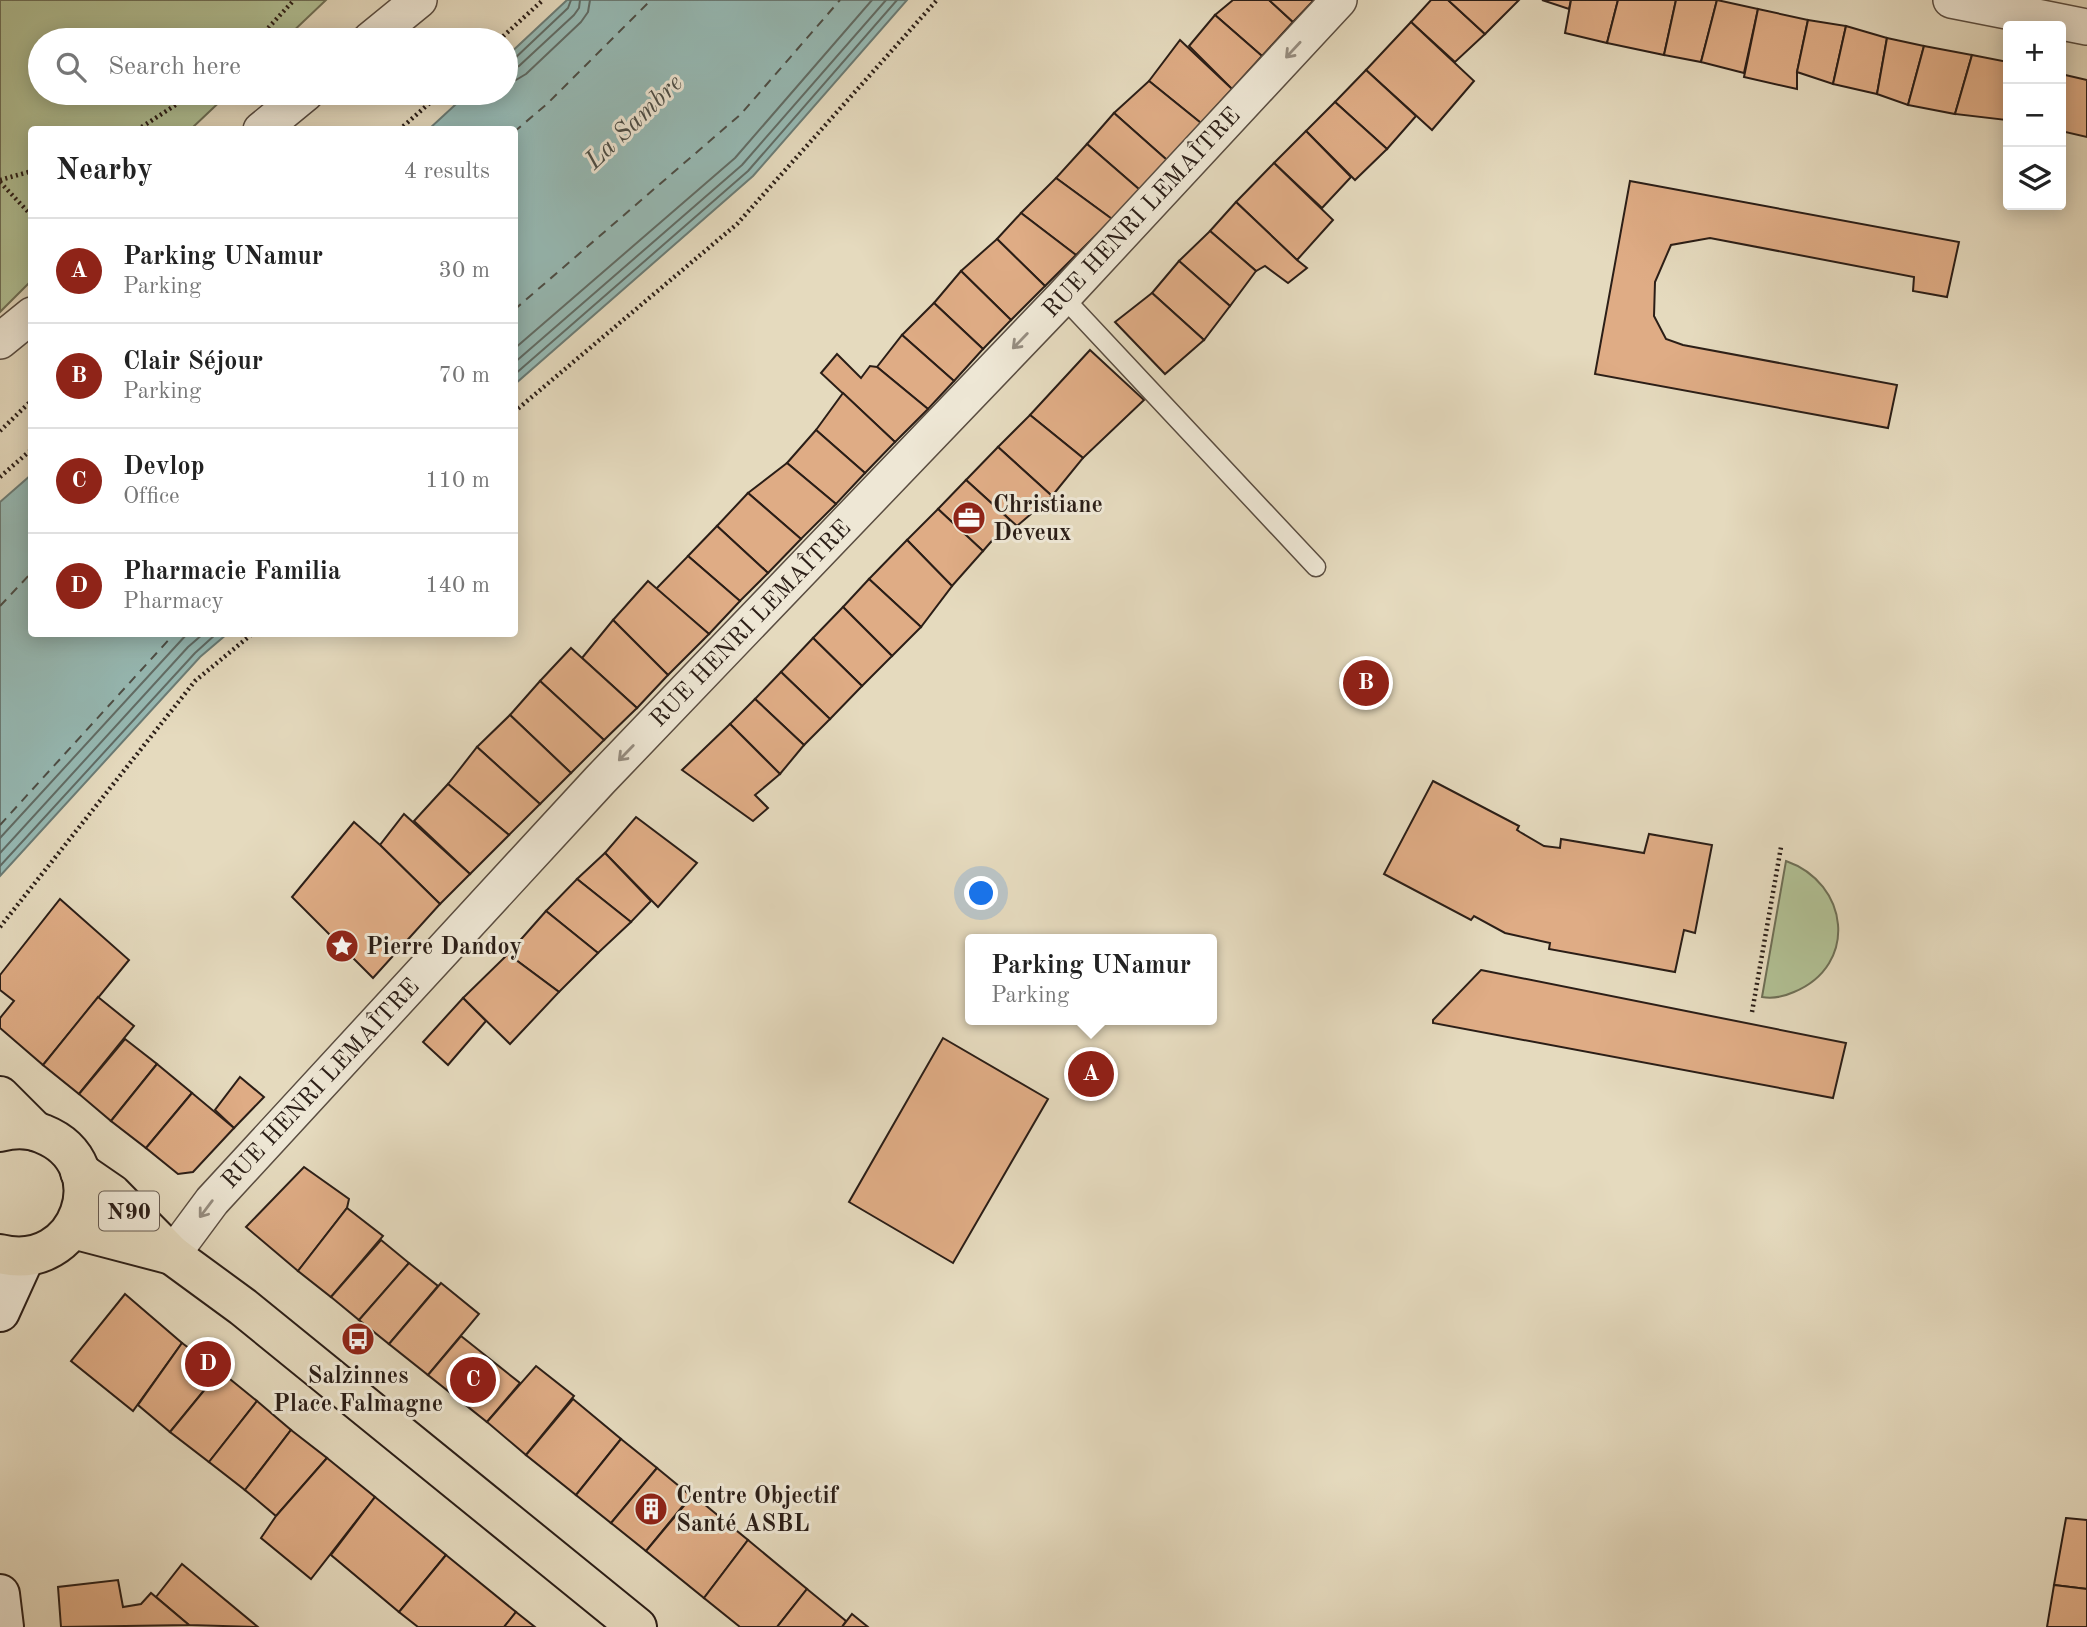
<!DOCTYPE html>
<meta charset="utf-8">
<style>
:root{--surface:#fff;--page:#f2f2f2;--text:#222;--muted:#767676;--line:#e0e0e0;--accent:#8f2418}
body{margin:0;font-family:"Old Standard TT",serif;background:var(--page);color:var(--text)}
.controls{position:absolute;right:21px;top:21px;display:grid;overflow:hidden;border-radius:7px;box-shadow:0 4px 18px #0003}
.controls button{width:63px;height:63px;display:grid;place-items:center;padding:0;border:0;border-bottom:2px solid var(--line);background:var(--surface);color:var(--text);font:35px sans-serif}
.you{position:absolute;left:982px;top:894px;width:24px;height:24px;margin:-18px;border:5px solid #fff;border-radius:50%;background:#1a73e8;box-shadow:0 0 0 10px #1a73e833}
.badge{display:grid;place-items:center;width:46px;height:46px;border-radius:50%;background:var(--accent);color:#fff;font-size:23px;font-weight:700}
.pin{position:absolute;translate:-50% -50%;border:4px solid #fff;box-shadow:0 2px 7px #0006}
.popup{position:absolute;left:965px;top:934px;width:252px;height:91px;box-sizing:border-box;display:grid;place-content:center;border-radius:7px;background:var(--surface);filter:drop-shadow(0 2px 5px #0005);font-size:23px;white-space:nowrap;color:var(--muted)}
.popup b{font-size:26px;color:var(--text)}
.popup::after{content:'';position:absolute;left:50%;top:100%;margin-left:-14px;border:14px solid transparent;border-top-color:var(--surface)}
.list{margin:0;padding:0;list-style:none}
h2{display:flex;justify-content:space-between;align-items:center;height:91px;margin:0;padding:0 28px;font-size:30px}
h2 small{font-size:23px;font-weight:400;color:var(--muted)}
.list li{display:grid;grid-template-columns:46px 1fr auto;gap:21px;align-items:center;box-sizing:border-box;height:105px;padding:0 28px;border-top:2px solid var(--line)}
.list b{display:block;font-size:26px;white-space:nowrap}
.list p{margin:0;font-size:23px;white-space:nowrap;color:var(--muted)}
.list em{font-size:23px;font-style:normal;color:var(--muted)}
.icon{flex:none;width:38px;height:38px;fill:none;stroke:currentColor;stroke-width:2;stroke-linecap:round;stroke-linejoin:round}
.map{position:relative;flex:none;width:2087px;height:1627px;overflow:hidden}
.search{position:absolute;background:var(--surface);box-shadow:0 4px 18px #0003;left:28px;top:28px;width:490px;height:77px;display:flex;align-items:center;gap:18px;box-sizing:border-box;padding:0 24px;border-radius:38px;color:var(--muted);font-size:26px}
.panel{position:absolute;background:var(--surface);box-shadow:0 4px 18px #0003;left:28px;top:126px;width:490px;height:511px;border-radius:7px}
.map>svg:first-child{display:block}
.green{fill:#b1c094;stroke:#6e6f56;stroke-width:2}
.water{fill:#96bab5;stroke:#6b7c76;stroke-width:2}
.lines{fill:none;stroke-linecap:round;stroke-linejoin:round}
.shore{stroke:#606c66;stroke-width:2}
.ferry{stroke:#4b4d46;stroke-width:2;stroke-dasharray:9 7;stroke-linecap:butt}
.building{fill:#dfac85;stroke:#2b1e17;stroke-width:2}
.service-casing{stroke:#5a4d41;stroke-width:21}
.minor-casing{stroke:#5a4d41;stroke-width:38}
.secondary-casing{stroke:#2b1e17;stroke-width:42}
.primary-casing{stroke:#2b1e17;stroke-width:42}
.path{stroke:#2b1e17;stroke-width:4.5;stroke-dasharray:2 3.5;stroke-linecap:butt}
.service{stroke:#eee7d5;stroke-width:18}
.minor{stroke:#eee7d5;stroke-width:35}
.secondary{stroke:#eee7d5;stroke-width:38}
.primary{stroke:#e5dabe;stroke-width:38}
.oneway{stroke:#968d80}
.labels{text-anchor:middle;stroke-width:6;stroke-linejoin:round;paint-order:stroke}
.shield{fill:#eee7d5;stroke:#665a50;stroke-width:2}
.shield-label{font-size:23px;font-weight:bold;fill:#2b1e17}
.street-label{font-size:24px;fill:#2b1e17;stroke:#eee7d5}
.poi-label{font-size:24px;font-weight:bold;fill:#2b1e17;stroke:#eee7d5;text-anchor:start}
.water-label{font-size:26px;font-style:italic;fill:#4b4d46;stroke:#eee7d5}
</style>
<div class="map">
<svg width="2087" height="1627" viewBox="0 0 2087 1627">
<rect width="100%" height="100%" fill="#e5dabe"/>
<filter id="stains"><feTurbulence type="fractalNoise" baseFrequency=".00286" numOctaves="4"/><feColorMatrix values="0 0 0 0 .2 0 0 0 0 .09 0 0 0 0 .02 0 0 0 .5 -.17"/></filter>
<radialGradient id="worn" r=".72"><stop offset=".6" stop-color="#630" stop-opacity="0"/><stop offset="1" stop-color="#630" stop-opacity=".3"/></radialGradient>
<g class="green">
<path d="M0 0H326L284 40H40V93H229L191 129 32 130 31 281 0 312Z"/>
<path d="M1786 861C1849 883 1859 965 1794 992 1783 997 1774 999 1762 997Z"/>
</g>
<g class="water">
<path d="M567 0H907L753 176 515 384 514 130 429 129 468 93H506V57Z"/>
<path d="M31 475 32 634H227L200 657 0 876V502Z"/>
</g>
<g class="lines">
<g class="shore">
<path d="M506 62 513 60 568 8 571 0"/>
<path d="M506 71 519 66 574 15 579 8 580 0"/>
<path d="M506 81 516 80 526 74 581 22 588 12 590 0"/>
<path d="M514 349 735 158 872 0"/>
<path d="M514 363 742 165 886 0"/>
<path d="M514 375 748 171 897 0"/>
<path d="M0 838 187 634"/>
<path d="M0 853 188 647 203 634"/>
<path d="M0 866 195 653 216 634"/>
</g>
<g class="ferry">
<path d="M514 132 548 103 651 0"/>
<path d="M514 310 741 114 840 0"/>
<path d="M0 606 32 572"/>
<path d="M0 825 174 634"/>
</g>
</g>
<g class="building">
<path d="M1233 0H1269L1293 22 1262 56 1215 15Z"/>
<path d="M1269 0H1314L1293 22Z"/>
<path d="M1431 0H1448L1485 34 1455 62 1411 22Z"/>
<path d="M1448 0H1519L1485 34Z"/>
<path d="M1542 0H1571L1569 9Z"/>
<path d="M1571 0H1618L1607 43 1565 33Z"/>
<path d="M1618 0H1676L1664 55 1607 43Z"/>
<path d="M1676 0H1717L1701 62 1664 55Z"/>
<path d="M1717 0 1758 9 1744 73 1701 62Z"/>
<path d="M1758 9 1808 20 1797 72V89L1744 77Z"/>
<path d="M1215 15 1262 56 1232 89 1189 46Z"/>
<path d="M1808 20 1846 26 1833 84 1797 72Z"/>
<path d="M1411 22 1474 81 1432 130 1366 70Z"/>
<path d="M1846 26 1887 38 1877 94 1833 84Z"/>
<path d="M1887 38 1924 46 1908 105 1877 94Z"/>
<path d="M1180 40 1232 89 1201 123 1149 81Z"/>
<path d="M1924 46 1972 55 1955 114 1908 105Z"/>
<path d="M1972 55 2008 62 2006 120 1955 114Z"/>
<path d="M1366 70 1416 116 1387 149 1335 102Z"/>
<path d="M2061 74 2087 80V137L2061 131Z"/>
<path d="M1149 81 1201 123 1167 160 1114 113Z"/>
<path d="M1335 102 1387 149 1355 180 1306 131Z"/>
<path d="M1114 113 1167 160 1140 190 1087 144Z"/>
<path d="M1306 131 1351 177 1322 208 1274 163Z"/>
<path d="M1087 144 1140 190 1112 219 1056 178Z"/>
<path d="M1274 163 1333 220 1297 260 1236 202Z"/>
<path d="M1056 178 1112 219 1076 255 1021 213Z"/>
<path d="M1630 181 1959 242 1947 297 1913 291 1914 277 1710 238 1671 245 1655 282 1654 316 1666 339 1683 345 1897 385 1888 428 1595 374Z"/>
<path d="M1236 202 1297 260 1307 268 1288 283 1265 266 1256 271 1210 231Z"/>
<path d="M1021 213 1076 255 1045 286 997 239Z"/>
<path d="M1210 231 1256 271 1230 306 1179 261Z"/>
<path d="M997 239 1045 286 1011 320 961 271Z"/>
<path d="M1179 261 1230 306 1204 340 1152 293Z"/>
<path d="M961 271 1011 320 983 349 934 303Z"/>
<path d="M1152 293 1204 340 1165 374 1115 322Z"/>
<path d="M934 303 983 349 954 381 902 335Z"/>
<path d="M902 335 954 381 928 409 877 367Z"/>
<path d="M1090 350 1144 400 1083 458 1030 415Z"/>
<path d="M837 354 861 378 870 366 877 367 928 409 895 442 821 373Z"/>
<path d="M843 393 895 442 865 473 816 430Z"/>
<path d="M1030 415 1083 458 1052 496 998 447Z"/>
<path d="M816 430 865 473 836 504 787 463Z"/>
<path d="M998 447 1052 496 1017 526 966 480Z"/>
<path d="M787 463 836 504 801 539 748 493Z"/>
<path d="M966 480 1010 520 983 551 938 509Z"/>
<path d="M748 493 801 539 768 573 717 526Z"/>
<path d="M938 509 983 551 952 586 907 540Z"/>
<path d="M717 526 768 573 740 601 688 556Z"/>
<path d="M907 540 952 586 921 627 869 579Z"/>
<path d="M688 556 740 601 709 634 656 589Z"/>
<path d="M869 579 921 627 892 656 843 607Z"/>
<path d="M648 581 709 634 668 675 613 620Z"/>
<path d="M843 607 892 656 862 686 813 638Z"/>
<path d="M613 620 668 675 637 708 582 658Z"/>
<path d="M813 638 862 686 830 719 781 672Z"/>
<path d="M571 648 637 708 604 740 540 681Z"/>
<path d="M781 672 830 719 804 745 755 699Z"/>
<path d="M540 681 604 740 571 773 510 715Z"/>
<path d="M755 699 804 745 780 774 730 724Z"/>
<path d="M510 715 571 773 540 804 477 747Z"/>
<path d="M730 724 780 774 755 795 768 808 753 821 682 770Z"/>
<path d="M477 747 540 804 509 835 448 784Z"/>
<path d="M1433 781 1519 826 1517 830 1520 832 1544 846 1560 848 1561 839 1644 853 1649 834 1712 845 1695 933 1684 930 1675 972 1549 949 1550 943 1505 933 1474 916 1471 920 1384 874Z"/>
<path d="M448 784 509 835 470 874 414 821Z"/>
<path d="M404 814 470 874 440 904 380 845Z"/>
<path d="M636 817 697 863 658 907 605 853Z"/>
<path d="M354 822 380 845 440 904 373 978 292 897Z"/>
<path d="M605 853 651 901 631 922 577 879Z"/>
<path d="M577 879 631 922 598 953 546 911Z"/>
<path d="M60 899 129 960 43 1065 0 1028V1018L14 1001 0 990V975Z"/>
<path d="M546 911 598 953 559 992 508 954Z"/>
<path d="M508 954 559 992 510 1044 463 998Z"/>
<path d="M1481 970 1846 1043 1833 1098 1433 1023V1020Z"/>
<path d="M98 997 134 1026 79 1094 43 1065Z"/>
<path d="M463 998 486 1021 448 1065 423 1042Z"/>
<path d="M943 1038 1048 1099 953 1263 849 1202Z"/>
<path d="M125 1039 157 1064 111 1121 79 1094Z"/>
<path d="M157 1064 192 1093 146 1148 111 1121Z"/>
<path d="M240 1077 264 1097 234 1128 215 1110Z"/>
<path d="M192 1093 234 1128 193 1172 178 1174 146 1148Z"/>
<path d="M304 1167 349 1199 347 1208 298 1271 246 1227Z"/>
<path d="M347 1208 383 1236 331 1297 298 1271Z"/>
<path d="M381 1240 409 1263 359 1320 331 1297Z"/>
<path d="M409 1263 438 1286 389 1344 359 1320Z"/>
<path d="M441 1283 479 1314 428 1375 389 1344Z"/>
<path d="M125 1294 182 1343 133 1411 71 1361Z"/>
<path d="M461 1336 520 1383 487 1422 428 1375Z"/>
<path d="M182 1343 220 1371 170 1432 138 1405Z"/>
<path d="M536 1366 574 1396 526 1455 487 1422Z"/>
<path d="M220 1371 257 1401 209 1462 170 1432Z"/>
<path d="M573 1399 621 1439 576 1495 526 1455Z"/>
<path d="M257 1401 291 1430 245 1490 209 1462Z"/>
<path d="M291 1430 327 1458 276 1516 245 1490Z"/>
<path d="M621 1439 657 1468 611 1523 576 1495Z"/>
<path d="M327 1458 375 1497 311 1579 261 1538 276 1516Z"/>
<path d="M657 1468 691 1496 646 1551 611 1523Z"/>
<path d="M693 1495 748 1540 704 1598 646 1551Z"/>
<path d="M375 1497 446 1555 399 1612 331 1555Z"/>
<path d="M2066 1518 2087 1520V1589L2054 1585Z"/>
<path d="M748 1540 807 1589 777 1627H740L704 1598Z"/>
<path d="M446 1555 516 1612 504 1627H418L399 1612Z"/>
<path d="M182 1564 258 1627 189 1625 156 1597Z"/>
<path d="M118 1580 123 1607 141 1604 151 1593 189 1625 61 1627 58 1587Z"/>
<path d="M2054 1585 2087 1589V1627H2047Z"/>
<path d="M807 1589 846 1621 842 1627H777Z"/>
<path d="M516 1612 535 1627H504Z"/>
<path d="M852 1614 868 1627H842Z"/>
</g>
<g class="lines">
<defs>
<path id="service" d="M1063 297 1316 567"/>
<g id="minor">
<path d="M1951 0 2087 27"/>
<path d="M370 40 419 0"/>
<path d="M261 130 306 93"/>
<path d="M0 341 32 315"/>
<path d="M172 1255 212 1201 600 780 1063 297 1339 0"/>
</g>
<g id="secondary">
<path d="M0 1312 25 1257"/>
<path d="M0 1594 4 1627"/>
</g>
<g id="primary">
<path d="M0 1096 35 1131"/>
<path d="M0 1132C15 1128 29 1128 43 1134 118 1164 80 1274 0 1254"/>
<path d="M80 1172 112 1194 172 1255 243 1307 637 1627"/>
<path d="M73 1229 172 1255"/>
</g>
</defs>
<use href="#service" class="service-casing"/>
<use href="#minor" class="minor-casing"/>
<use href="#secondary" class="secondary-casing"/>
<use href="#primary" class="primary-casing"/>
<g class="path">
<path d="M257 40 294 0"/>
<path d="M499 40 543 0"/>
<path d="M137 130 194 93"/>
<path d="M399 130 441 93"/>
<path d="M0 180 32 171"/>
<path d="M0 182 32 216"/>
<path d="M514 412 737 224 937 0"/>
<path d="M0 431 32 400"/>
<path d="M0 477 32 449"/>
<path d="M0 927 195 681 252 634"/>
<path d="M1752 1012 1781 847"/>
</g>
<use href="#service" class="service"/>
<use href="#minor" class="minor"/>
<use href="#secondary" class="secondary"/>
<use href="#primary" class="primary"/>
</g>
<defs><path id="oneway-shaft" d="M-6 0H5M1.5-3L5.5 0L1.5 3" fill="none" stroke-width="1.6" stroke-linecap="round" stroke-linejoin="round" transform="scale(1.75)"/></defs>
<g class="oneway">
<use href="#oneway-shaft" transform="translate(1293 50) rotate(133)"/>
<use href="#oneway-shaft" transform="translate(1020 341) rotate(134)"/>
<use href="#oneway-shaft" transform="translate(626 753) rotate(134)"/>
<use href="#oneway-shaft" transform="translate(206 1209) rotate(127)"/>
</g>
<defs>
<symbol id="office-disc" viewBox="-11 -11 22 22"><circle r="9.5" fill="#8f2418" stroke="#eee7d5"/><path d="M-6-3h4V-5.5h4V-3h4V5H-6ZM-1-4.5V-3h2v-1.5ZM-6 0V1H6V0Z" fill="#fff"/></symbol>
<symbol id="sight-disc" viewBox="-11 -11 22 22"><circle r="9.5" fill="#8f2418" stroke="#eee7d5"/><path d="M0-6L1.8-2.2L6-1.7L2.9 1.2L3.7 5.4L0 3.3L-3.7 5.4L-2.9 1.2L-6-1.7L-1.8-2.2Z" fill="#fff"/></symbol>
<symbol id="bus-disc" viewBox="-11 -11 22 22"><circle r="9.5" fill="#8f2418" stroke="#eee7d5"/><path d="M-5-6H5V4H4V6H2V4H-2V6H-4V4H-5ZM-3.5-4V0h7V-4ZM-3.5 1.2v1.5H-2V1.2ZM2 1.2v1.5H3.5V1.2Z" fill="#fff"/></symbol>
<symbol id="building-disc" viewBox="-11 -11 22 22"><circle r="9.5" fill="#8f2418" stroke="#eee7d5"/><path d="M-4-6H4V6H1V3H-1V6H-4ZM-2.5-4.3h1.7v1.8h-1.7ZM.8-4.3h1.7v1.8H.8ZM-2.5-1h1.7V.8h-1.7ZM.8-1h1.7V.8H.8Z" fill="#fff"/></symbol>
</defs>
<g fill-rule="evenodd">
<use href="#office-disc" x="950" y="499" width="38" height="38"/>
<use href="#sight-disc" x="323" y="927" width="38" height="38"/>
<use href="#bus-disc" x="339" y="1320" width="38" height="38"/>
<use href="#building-disc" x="632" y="1490" width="38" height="38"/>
</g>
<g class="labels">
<rect class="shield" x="99" y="1191.5" width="60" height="39" rx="5"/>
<g class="shield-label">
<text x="129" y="1219">N90</text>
</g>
<g class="street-label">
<text transform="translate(1141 212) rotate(-47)" y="8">RUE HENRI LEMAÎTRE</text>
<text transform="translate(750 623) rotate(-46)" y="8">RUE HENRI LEMAÎTRE</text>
<text transform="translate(320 1083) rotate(-47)" y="8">RUE HENRI LEMAÎTRE</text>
</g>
<g class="poi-label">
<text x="993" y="512">Christiane<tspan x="993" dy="28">Deveux</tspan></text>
<text x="366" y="954">Pierre Dandoy</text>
<text x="358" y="1383" text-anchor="middle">Salzinnes<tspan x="358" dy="28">Place Falmagne</tspan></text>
<text x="676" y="1503">Centre Objectif<tspan x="676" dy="28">Santé ASBL</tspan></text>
</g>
<g class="water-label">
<text transform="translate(633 121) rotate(-44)" y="9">La Sambre</text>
</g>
</g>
<rect width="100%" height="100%" filter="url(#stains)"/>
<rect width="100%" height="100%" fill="url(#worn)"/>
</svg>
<div class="controls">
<button>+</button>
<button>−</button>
<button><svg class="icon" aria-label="layers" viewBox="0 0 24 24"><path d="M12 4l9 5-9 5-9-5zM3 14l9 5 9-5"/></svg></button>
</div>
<div class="you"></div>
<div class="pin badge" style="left:1091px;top:1074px">A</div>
<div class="popup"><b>Parking UNamur</b>Parking</div>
<div class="pin badge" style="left:1366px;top:683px">B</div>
<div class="pin badge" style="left:473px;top:1380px">C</div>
<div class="pin badge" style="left:208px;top:1364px">D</div>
<div class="search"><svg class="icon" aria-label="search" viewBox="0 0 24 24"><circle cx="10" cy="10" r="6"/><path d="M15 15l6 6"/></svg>Search here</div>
<section class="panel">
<h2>Nearby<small>4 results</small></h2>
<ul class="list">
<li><span class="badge">A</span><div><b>Parking UNamur</b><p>Parking</p></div><em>30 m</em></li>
<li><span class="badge">B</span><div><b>Clair Séjour</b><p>Parking</p></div><em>70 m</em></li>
<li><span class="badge">C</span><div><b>Devlop</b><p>Office</p></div><em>110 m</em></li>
<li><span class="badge">D</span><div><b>Pharmacie Familia</b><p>Pharmacy</p></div><em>140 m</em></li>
</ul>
</section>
</div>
